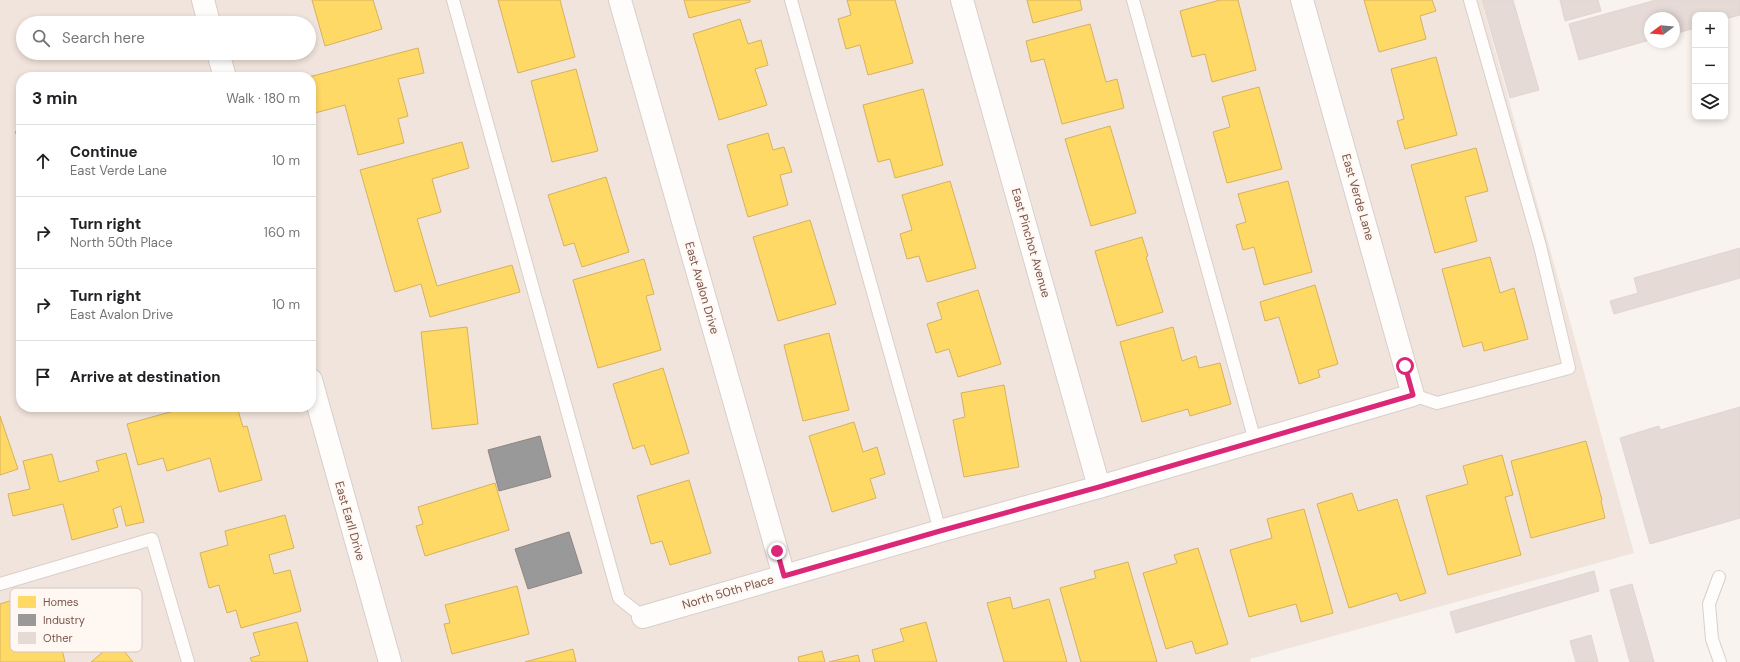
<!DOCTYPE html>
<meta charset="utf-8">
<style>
:root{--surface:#fff;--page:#f2f2f2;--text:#202124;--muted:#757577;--line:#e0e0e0}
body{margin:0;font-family:"DM Sans",sans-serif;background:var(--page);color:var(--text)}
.controls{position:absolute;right:12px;top:12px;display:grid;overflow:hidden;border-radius:8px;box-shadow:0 2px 6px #0003}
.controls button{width:36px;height:36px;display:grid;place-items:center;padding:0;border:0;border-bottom:1px solid var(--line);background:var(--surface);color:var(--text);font:20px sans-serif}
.compass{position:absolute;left:1644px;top:12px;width:36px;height:36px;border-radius:50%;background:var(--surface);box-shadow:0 2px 6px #0003;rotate:254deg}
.stop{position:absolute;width:12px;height:12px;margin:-9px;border:3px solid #db2777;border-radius:50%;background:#fff}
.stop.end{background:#db2777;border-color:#fff;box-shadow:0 1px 4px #0008}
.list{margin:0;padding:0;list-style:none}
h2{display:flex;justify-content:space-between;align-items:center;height:52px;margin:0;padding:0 16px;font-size:17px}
h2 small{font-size:13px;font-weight:400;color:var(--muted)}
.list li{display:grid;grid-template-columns:26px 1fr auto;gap:12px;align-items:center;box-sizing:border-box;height:72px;padding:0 16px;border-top:1px solid var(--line)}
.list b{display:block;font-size:15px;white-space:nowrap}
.list p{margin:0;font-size:13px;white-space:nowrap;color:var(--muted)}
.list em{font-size:13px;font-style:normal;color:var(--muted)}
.icon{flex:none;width:22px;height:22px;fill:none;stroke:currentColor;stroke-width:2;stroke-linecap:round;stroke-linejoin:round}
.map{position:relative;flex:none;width:1740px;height:662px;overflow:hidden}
.search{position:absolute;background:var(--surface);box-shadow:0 2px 6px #0003;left:16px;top:16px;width:300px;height:44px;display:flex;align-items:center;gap:10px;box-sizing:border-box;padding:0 14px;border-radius:22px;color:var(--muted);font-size:15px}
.panel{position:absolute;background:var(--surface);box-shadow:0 2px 6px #0003;left:16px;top:72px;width:300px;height:340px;border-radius:16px}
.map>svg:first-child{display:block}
.residential{fill:#f1e4dc;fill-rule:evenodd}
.homes{fill:#ffd966;stroke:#d6b15e}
.industry{fill:#999;stroke:#8f8582}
.building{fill:#e5dad6;stroke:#e1d5d0}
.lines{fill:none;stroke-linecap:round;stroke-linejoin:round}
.service-casing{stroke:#d8cfca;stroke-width:14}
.minor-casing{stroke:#d8cfca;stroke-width:24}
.tertiary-casing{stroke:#d8cfca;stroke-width:24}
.service{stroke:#fefdfc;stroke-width:12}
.minor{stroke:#fefdfc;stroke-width:22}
.tertiary{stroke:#fefdfc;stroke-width:22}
.route{stroke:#db2777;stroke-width:5}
.labels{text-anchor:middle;stroke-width:4;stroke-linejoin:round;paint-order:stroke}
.street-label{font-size:12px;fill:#78554d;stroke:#fff7f1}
.key{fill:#fff7f1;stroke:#d6c6c0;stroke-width:1}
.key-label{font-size:11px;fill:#78554d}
</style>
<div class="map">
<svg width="1740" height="662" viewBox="0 0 1740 662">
<rect width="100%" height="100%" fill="#f8f3ee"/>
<path class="residential" d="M0 0H1481L1634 553 1250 659 1251 662H0ZM23 23H309V53H23ZM21 77H311V407H21Z"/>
<g class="homes">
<path d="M312 0H373L382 29 325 46Z"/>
<path d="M498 0H560L575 57 518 73Z"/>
<path d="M684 0H750V2L689 18Z"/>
<path d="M847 0H895L913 63 868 75 860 45 846 49 838 19 851 15Z"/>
<path d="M1027 0H1080L1082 10 1033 23Z"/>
<path d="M1220 0H1238L1256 70 1212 82 1205 54 1192 57 1180 11Z"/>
<path d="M1364 0H1432L1436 11 1420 16 1426 39 1379 52Z"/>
<path d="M740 19 748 44 761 40 768 65 755 69 767 105 719 120 693 34Z"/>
<path d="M1090 24 1106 82 1117 79 1124 108 1062 124 1044 59 1031 62 1026 41Z"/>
<path d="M418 48 424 73 398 79 408 116 398 119 404 143 358 155 345 105 311 114V77H309Z"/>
<path d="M1436 57 1457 135 1405 149 1397 121 1404 119 1391 69Z"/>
<path d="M576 69 598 151 552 162 531 81Z"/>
<path d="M1259 87 1282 169 1227 183 1213 132 1230 127 1222 97Z"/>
<path d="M923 89 943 165 895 178 890 159 878 162 863 105Z"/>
<path d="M21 121V135L15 133Z"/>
<path d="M1110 126 1136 213 1091 226 1065 139Z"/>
<path d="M768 133 773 150 784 147 792 172 780 175 788 205 748 217 727 145Z"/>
<path d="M462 142 469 168 432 179 441 212 417 219 437 286 512 265 520 292 430 317 421 284 395 292 360 170Z"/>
<path d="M1476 148 1488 191 1465 197 1477 241 1435 253 1411 165Z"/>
<path d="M606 177 629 252 582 267 574 243 564 246 548 195Z"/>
<path d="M950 181 976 268 927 282 919 256 907 259 900 234 912 230 902 195Z"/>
<path d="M1288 181 1312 272 1264 285 1254 247 1243 250 1236 225 1246 222 1238 194Z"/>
<path d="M810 220 836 304 778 321 753 237Z"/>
<path d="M1142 237 1148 256 1146 257 1163 312 1117 326 1095 251Z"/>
<path d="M1490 257 1500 293 1514 288 1528 339 1484 351 1482 342 1463 347 1442 269Z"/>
<path d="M644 259 654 294 646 296 661 350 598 368 573 280Z"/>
<path d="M1315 285 1338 364 1318 370 1320 377 1299 384 1279 317 1265 321 1260 302Z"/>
<path d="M978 290 1001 364 958 377 949 349 936 353 927 324 942 319 937 303Z"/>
<path d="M467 327 478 424 432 429 421 332Z"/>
<path d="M1173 327 1182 361 1196 356 1199 368 1220 363 1231 404 1190 416 1188 409 1142 422 1120 342Z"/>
<path d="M829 333 849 410 803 421 784 345Z"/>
<path d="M663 368 689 453 651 465 644 445 633 449 613 384Z"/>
<path d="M1004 385 1019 467 964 477 953 420 965 417 961 393Z"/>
<path d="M188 407H237L243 427 247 426 262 480 219 492 210 458 167 471 163 458 138 465 127 424Z"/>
<path d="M0 416 18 469 0 475Z"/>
<path d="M854 422 863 452 877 447 885 474 870 479 876 498 832 512 809 436Z"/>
<path d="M1586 441 1602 500 1601 501 1605 518 1531 538 1511 461Z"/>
<path d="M126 453 144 522 126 526 121 506 113 509 118 527 72 540 63 504 13 516 8 494 30 489 23 461 52 454 59 482 99 471 96 461Z"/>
<path d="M1502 455 1513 495 1505 497 1521 555 1448 575 1426 496 1468 484 1463 466Z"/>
<path d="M689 480 711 553 670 565 662 541 651 544 637 496Z"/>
<path d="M495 483 509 530 425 556 416 526 423 524 418 507Z"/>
<path d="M1352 493 1358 511 1397 499 1426 593 1400 601 1397 593 1349 608 1317 504Z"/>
<path d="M1304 509 1333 613 1301 622 1296 604 1249 617 1230 550 1272 538 1267 519Z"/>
<path d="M285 515 294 548 269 555 274 574 290 570 301 611 241 628 236 610 227 613 219 585 209 588 200 553 228 545 225 531Z"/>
<path d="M1198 548 1228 644 1196 654 1192 641 1166 649 1143 573 1177 563 1174 555Z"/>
<path d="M1128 562 1157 662H1081L1060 588 1096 578 1094 571Z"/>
<path d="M517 586 529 634 452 654 444 624 450 623 445 605Z"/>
<path d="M1010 597 1013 609 1049 599 1067 662H1004L987 603Z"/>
<path d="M13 600 20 627 72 613 79 640 61 645 65 662H0V604Z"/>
<path d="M297 622 308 662H252L250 658 260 655 253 633Z"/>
<path d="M926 622 937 662H875L872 650 904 641 900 629Z"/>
<path d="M116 641 133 662H91Z"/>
<path d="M573 649 576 662H525Z"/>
<path d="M822 651 825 662H799L798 657Z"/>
<path d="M858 655 860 662H829Z"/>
</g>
<g class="industry">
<path d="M540 436 551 477 499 491 488 450Z"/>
<path d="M569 532 582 573 528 589 515 549Z"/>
</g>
<g class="building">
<path d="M1482 0H1513L1539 90 1510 98Z"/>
<path d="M1560 0H1598L1601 11 1565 21Z"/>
<path d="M1656 0H1740V15L1725 19V15H1695V28L1674 34V18H1650V40L1579 60 1569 24Z"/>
<path d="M1740 248V278L1614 314 1610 301 1638 293 1634 278Z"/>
<path d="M1740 407V518L1650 544 1620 438 1659 426 1660 430Z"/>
<path d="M1594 571 1599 591 1456 633 1450 612Z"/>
<path d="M1632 584 1654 662H1630L1610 590Z"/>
<path d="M1591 635 1598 662H1576L1570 641Z"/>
</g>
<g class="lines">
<defs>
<g id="service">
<path d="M453 0 619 598 643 617"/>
<path d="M791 0 940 531"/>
<path d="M1133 0 1255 441"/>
<path d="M1413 395 1437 403 1569 368 1540 246 1470 0"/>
<path d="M1719 577 1709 604 1712 639 1720 662"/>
<path d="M0 584 152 539 188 662"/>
</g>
<g id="minor">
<path d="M620 0 784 576"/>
<path d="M962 0 1099 487"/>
<path d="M643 617 940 531 1099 487 1413 395 1302 0"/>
</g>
<g id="tertiary">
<path d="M203 0 209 23"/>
<path d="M218 53 225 77"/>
<path d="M311 380 390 662"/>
</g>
</defs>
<use href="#service" class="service-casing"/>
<use href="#minor" class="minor-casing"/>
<use href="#tertiary" class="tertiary-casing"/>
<use href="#service" class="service"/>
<use href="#minor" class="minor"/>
<use href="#tertiary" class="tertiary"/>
</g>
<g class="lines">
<path class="route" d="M777 551 784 576 940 531 1099 487 1413 395 1405 366"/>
</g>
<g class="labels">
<g class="street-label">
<text transform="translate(1358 197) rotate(74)" y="4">East Verde Lane</text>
<text transform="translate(1031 243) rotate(74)" y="4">East Pinchot Avenue</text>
<text transform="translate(702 288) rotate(74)" y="4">East Avalon Drive</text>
<text transform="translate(350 521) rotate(74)" y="4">East Earll Drive</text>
<text transform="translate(728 592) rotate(-16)" y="4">North 50th Place</text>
</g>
</g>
<rect x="10" y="588" width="132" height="64" rx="6" class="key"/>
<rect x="18" y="596" width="18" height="12" fill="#ffd966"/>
<rect x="18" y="614" width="18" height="12" fill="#999"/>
<rect x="18" y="632" width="18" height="12" fill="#e5dad6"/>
<g class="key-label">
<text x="43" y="606">Homes</text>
<text x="43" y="624">Industry</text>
<text x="43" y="642">Other</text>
</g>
</svg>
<div class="controls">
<button>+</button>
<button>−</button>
<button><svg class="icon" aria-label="layers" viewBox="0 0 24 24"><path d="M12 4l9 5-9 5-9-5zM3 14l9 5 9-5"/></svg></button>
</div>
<svg class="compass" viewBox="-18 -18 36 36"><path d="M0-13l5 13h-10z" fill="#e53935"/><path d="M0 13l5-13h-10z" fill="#757577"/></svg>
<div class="stop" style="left:1405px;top:366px"></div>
<div class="stop end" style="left:777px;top:551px"></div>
<div class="search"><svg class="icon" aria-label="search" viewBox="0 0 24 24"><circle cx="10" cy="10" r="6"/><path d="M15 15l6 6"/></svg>Search here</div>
<section class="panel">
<h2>3 min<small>Walk · 180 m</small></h2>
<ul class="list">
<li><svg class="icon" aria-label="ahead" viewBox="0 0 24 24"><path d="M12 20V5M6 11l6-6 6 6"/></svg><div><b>Continue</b><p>East Verde Lane</p></div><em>10 m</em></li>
<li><svg class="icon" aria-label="right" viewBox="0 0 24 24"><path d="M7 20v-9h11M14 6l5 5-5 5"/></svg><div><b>Turn right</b><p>North 50th Place</p></div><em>160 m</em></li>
<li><svg class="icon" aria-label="right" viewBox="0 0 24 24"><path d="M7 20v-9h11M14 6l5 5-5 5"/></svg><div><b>Turn right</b><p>East Avalon Drive</p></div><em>10 m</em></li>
<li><svg class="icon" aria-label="arrive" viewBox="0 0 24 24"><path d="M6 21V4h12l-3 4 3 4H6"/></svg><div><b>Arrive at destination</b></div></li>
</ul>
</section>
</div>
